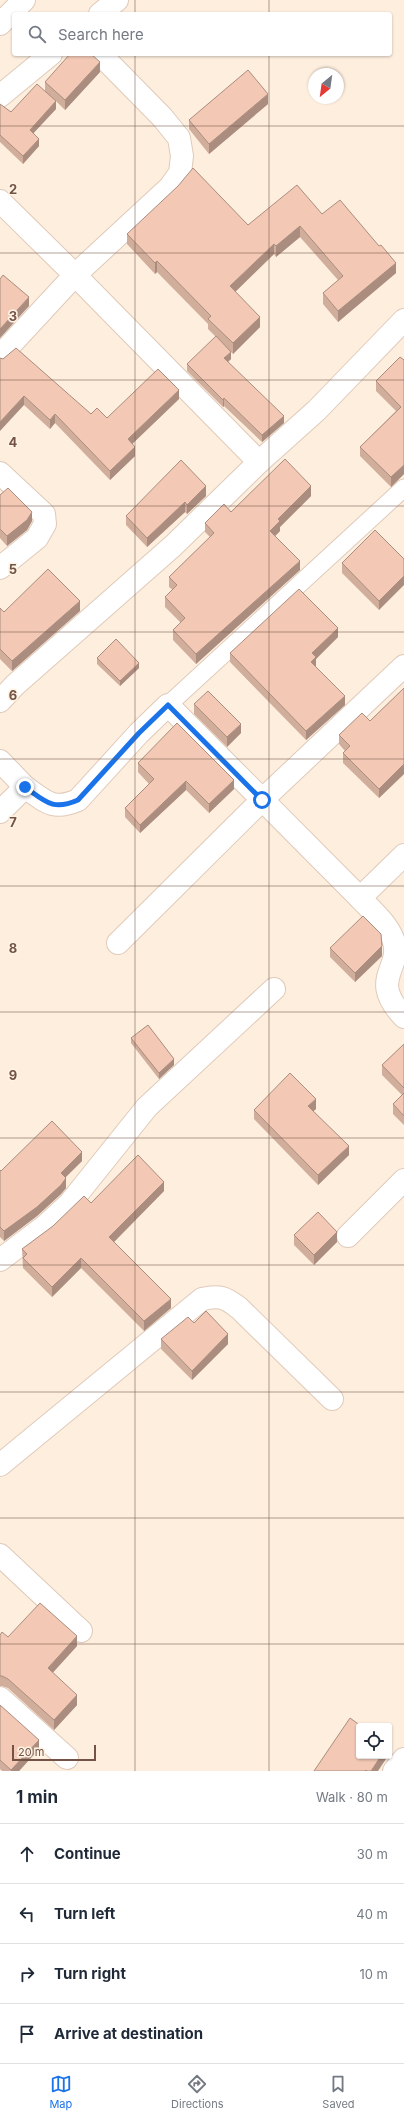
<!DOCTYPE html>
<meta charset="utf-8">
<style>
:root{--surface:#fff;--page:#f2f2f3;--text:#1f2937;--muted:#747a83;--line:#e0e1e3;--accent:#1a73e8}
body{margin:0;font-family:Inter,sans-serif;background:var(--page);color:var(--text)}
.controls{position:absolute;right:12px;bottom:12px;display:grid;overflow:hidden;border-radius:4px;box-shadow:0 1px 3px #0004}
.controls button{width:36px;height:36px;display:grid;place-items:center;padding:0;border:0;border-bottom:1px solid var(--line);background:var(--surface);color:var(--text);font:20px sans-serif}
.compass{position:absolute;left:308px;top:68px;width:36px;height:36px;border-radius:50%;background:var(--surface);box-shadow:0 1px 3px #0004;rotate:209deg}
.scale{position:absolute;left:12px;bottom:10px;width:84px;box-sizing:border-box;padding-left:4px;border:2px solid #725346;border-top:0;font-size:11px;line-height:14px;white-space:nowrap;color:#725346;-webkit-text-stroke:3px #fff3e4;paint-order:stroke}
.stop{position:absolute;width:12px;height:12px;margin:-9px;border:3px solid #1a73e8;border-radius:50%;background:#fff}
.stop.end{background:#1a73e8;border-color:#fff;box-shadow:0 1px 4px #0008}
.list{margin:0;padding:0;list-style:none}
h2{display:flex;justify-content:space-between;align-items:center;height:52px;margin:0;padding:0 16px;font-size:17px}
h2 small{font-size:13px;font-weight:400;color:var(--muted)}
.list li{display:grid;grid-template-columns:26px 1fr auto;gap:12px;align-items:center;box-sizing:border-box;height:60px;padding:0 16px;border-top:1px solid var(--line)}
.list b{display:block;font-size:15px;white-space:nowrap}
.list em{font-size:13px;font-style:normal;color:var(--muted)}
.icon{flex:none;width:22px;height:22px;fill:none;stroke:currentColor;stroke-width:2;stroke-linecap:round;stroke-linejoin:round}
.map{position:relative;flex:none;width:404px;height:1771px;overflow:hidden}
.search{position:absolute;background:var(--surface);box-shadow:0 1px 3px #0004;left:12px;right:12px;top:12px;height:44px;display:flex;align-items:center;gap:10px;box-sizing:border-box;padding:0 14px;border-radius:4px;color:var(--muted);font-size:15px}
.sheet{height:292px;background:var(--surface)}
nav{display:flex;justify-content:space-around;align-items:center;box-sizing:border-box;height:56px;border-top:1px solid var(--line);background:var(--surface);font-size:11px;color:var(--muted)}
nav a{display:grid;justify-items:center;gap:2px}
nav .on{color:var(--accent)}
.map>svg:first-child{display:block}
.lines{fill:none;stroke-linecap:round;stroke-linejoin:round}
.lane-casing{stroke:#e0caba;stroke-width:19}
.street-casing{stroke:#e0caba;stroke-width:24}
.lane{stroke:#fff;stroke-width:17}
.street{stroke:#fff;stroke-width:22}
.wall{fill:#d1ad9c}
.shaded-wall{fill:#aa8d7f}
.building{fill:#f3c9b5;stroke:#aa8d7f}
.route{stroke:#1a73e8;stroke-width:5}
.grid{fill:none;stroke:#725346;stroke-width:1;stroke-opacity:0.55}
.grid-label{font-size:13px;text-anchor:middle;font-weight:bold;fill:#725346;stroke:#fff3e4;stroke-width:3;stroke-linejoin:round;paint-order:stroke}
</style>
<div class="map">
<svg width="404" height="1771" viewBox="0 0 404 1771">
<rect width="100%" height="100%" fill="#fdeede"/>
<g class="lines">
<defs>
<path id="lane" d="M168 705 404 488"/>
<g id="street">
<path d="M100 14 117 0"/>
<path d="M0 24 24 0"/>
<path d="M0 96 51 54"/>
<path d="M0 201 75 275 259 462"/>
<path d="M0 356 75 275 170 187 180 173 182 156 179 138 162 117 100 54"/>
<path d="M0 473 44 514 45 524 37 538 0 568"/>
<path d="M0 701 15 685 174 545 259 462 317 410 404 320"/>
<path d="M0 761 25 787 0 812"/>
<path d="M25 787C46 802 53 811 78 800L139 733 168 705 360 898C371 910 387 923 393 939 404 969 367 978 404 1017"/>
<path d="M360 898 404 855"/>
<path d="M118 943 262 800 404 666"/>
<path d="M348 1236 404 1180"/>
<path d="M0 1260 45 1226 70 1203 147 1107 274 989"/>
<path d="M0 1465 202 1299C219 1295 225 1297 239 1308L332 1399"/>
<path d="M0 1555 81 1631"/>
<path d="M0 1698 67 1758"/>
<path d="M394 1771 404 1759"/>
</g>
</defs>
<use href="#lane" class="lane-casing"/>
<use href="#street" class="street-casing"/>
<use href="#lane" class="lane"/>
<use href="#street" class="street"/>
</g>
<g class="wall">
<path d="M100 72 65 110 56 101V109L33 133 39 146 23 164 0 142V104L11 112 45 91V82Z"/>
<path d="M268 104 209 154 189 129V120Z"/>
<path d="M322 214 396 273 338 322 323 304V293L338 280 300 237 276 257 274 254 235 292 260 327 233 354 208 329V324L157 272 155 274 127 244V234L248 225Z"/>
<path d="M0 358 91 414 107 418 179 399 132 444 135 456 110 480 55 423 50 429 24 405Z"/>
<path d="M231 359 227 362 284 423 262 442 224 406 223 407 187 371V364Z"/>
<path d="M404 360V474L391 487 360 456V447L396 411 376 391V381Z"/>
<path d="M0 495 32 521 27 530 7 546 0 538Z"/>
<path d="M206 496 187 514 185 512 147 547 126 525V516Z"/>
<path d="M311 496 280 527V531L275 536 300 570 196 664 173 640V630L181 623 165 607V597L173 590 169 587V577L210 537 205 532V523L231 512Z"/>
<path d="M404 559 379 610 342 573V563Z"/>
<path d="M0 608 4 612 80 611 12 671 0 659Z"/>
<path d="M338 637 316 659V667L345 705 306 740 230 662V653Z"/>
<path d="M97 658 139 668 120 686 97 664Z"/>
<path d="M404 688V774L379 798 343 763V753L345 751 339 744V735L370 721Z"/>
<path d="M194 704 241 733 227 747 194 714Z"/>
<path d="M138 763 234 789 209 813 186 790 140 833 125 817V808L149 784 138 772Z"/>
<path d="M330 948 382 956 355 982 330 957Z"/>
<path d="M131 1038 174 1065 159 1079 131 1043Z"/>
<path d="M404 1044V1125L393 1114V1104L402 1095 382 1075V1065Z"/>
<path d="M316 1109 313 1111 349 1155 318 1185 254 1119V1110Z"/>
<path d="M82 1161 65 1177 66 1188 61 1194 37 1216 4 1241 0 1237V1170L1 1171Z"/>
<path d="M164 1191 114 1242 171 1308 144 1331 81 1268 52 1297 23 1268 22 1249 91 1203Z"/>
<path d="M294 1235 337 1242 314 1265 294 1245Z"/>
<path d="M194 1323 228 1344 192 1380 161 1349V1339Z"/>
<path d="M0 1635 8 1637 77 1646 52 1673 77 1705 54 1730 8 1688 2 1686H0Z"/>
<path d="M0 1705 39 1749 19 1771H2L0 1769Z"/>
</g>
<g class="shaded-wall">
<path d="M100 62V72L65 110V100Z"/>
<path d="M268 94V104L209 154V144Z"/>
<path d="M56 101V109L30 137V130Z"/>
<path d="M39 139V146L23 164V156Z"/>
<path d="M300 226V237L276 257V246Z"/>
<path d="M274 244V254L230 297V286Z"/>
<path d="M157 261V272L155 274V263Z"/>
<path d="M396 263V273L338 322V311Z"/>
<path d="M29 297V306L0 338V329Z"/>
<path d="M260 317V327L233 354V343Z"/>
<path d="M231 352V359L224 366V358Z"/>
<path d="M179 390V399L128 448V439Z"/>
<path d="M24 396V405L0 431V422Z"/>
<path d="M224 398V406L223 407V400Z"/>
<path d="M55 414V423L50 429V420Z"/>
<path d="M284 416V423L262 442V435Z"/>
<path d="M135 447V456L110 480V471Z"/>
<path d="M404 465V474L391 487V477Z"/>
<path d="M206 486V496L187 514V505Z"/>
<path d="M311 486V496L280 527V531L270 541V531L278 519Z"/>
<path d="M185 502V512L147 547V538Z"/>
<path d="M32 512V521L27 530 7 546V536Z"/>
<path d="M300 561V570L196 664V654Z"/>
<path d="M404 576V585L379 610V601Z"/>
<path d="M80 601V611L12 671V661Z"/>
<path d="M338 628V637L316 659V666L311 671V662L312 653Z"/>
<path d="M139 663V668L120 686V681Z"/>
<path d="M345 696V705L306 740V731Z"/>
<path d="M241 724V733L227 747V737Z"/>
<path d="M404 764V774L379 798V789Z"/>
<path d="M234 780V789L209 813V804Z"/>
<path d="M186 781V790L140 833V825Z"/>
<path d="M382 946V956L355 982V973Z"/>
<path d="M174 1059V1065L159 1079V1073Z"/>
<path d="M316 1099V1109L308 1116V1106Z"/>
<path d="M349 1146V1155L318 1185V1175Z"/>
<path d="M82 1152V1161L61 1182V1173Z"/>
<path d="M66 1178V1188L61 1194 37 1216 4 1241V1231Z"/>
<path d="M164 1182V1191L109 1247V1237Z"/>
<path d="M337 1232V1242L314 1265V1255Z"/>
<path d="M81 1258V1268L52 1297V1287Z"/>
<path d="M171 1299V1308L144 1331V1321Z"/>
<path d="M228 1334V1344L192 1380V1371Z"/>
<path d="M77 1636V1646L48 1678V1668Z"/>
<path d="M77 1695V1705L54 1730V1720Z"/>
<path d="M39 1740V1749L19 1771H11V1770Z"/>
<path d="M381 1756H388L378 1771H371Z"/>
</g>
<g class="building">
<path d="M70 54H91L100 62 65 100 45 82Z"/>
<path d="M248 70 268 94 209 144 189 120Z"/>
<path d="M37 84 56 101 30 130 39 139 23 156 0 135V104L11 112Z"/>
<path d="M193 168 248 225 297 185 322 214 340 200 379 246 381 245 396 263 338 311 323 293 343 276 300 226 276 246 274 244 230 286 260 317 233 343 208 319 211 316 157 261 155 263 127 234 178 186Z"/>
<path d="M3 275 29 297 0 329V279Z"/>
<path d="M216 336 231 352 224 358 284 416 262 435 224 398 223 400 187 364Z"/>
<path d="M16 348 91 414 97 408 107 418 158 369 179 390 128 439 135 447 110 471 55 414 50 420 24 396 0 422V358L3 359Z"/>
<path d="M400 357 404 360V465L391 477 360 447 401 407 376 381Z"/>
<path d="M285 459 311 486 278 519 280 521 270 531 300 561 196 654 173 630 185 618 165 597 177 585 169 577 214 533 205 523 224 504 231 512Z"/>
<path d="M181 460 206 486 187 505 185 502 147 538 126 516Z"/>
<path d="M8 488 32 512 27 520 7 536 0 529V495Z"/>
<path d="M375 530 404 559V576L379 601 342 563Z"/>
<path d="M48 569 80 601 12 661 0 649V608L4 612Z"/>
<path d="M299 589 338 628 312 653 316 657 311 662 345 696 306 731 230 653Z"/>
<path d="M116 639 139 663 120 681 97 658Z"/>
<path d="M404 688V764L379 789 343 753 350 746 339 735 362 713 370 721Z"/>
<path d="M208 691 241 724 227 737 194 704Z"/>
<path d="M177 723 234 780 209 804 186 781 140 825 125 808 154 779 138 763Z"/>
<path d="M363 916 381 934 382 946 355 973 330 948Z"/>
<path d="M148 1025 174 1059 159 1073 131 1038Z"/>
<path d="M404 1044V1088L382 1065Z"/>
<path d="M290 1073 316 1099 308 1106 349 1146 318 1175 254 1110Z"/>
<path d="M404 1093V1116L393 1104Z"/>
<path d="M52 1121 82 1152 61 1173 66 1178 61 1185 37 1207 4 1231 0 1227V1170L1 1171Z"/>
<path d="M138 1155 164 1182 109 1237 171 1299 144 1321 81 1258 52 1287 23 1258 27 1254 22 1249 53 1226 84 1196 91 1203Z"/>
<path d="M318 1212 337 1232 314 1255 294 1235Z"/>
<path d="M206 1311 228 1334 192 1371 161 1339 188 1317 194 1323Z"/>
<path d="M40 1603 77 1636 48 1668 77 1695 54 1720 8 1679 2 1676H0V1635L2 1632 8 1637Z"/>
<path d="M0 1705 39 1740 11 1770 0 1760Z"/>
<path d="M350 1718 361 1726H359V1756H381L371 1771H367L366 1770 365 1771H314Z"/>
</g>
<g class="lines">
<path class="route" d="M25 787C46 802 53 811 78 800L139 733 168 705 262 800"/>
</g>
<path class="grid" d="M135 0V14M269 0V14M135 54V1771M269 54V1771M0 126H404M0 253H404M0 380H404M0 506H404M0 632H404M0 759H404M0 886H404M0 1012H404M0 1138H404M0 1265H404M0 1392H404M0 1518H404M0 1644H404"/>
<g class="grid-label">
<text x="13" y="194">2</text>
<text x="13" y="321">3</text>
<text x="13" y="447">4</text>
<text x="13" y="574">5</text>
<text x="13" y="700">6</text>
<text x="13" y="827">7</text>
<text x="13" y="953">8</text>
<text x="13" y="1080">9</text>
</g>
</svg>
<div class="controls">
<button><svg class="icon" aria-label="locate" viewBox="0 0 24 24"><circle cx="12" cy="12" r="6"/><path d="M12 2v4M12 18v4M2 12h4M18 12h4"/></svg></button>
</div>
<svg class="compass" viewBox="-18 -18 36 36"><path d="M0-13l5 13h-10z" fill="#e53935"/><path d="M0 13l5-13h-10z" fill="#747a83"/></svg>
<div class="scale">20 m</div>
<div class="stop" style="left:262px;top:800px"></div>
<div class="stop end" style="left:25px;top:787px"></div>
<div class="search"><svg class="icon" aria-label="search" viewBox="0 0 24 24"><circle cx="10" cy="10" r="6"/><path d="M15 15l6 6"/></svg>Search here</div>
</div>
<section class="sheet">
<h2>1 min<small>Walk · 80 m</small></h2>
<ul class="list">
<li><svg class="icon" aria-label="ahead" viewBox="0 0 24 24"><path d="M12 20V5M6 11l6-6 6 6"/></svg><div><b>Continue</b></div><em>30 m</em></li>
<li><svg class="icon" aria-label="left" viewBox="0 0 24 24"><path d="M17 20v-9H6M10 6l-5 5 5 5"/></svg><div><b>Turn left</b></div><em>40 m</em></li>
<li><svg class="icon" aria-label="right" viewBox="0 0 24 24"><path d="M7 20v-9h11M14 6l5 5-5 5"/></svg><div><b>Turn right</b></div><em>10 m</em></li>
<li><svg class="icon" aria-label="arrive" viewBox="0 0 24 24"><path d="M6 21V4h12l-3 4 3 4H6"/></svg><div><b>Arrive at destination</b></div></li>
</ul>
</section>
<nav>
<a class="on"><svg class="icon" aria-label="map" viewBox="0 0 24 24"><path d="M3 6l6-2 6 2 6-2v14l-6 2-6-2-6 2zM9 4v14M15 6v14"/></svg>Map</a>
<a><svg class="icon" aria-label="directions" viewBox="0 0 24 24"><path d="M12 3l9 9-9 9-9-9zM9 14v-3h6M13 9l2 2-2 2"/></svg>Directions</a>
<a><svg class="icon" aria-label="saved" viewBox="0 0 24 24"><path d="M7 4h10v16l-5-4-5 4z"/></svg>Saved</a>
</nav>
